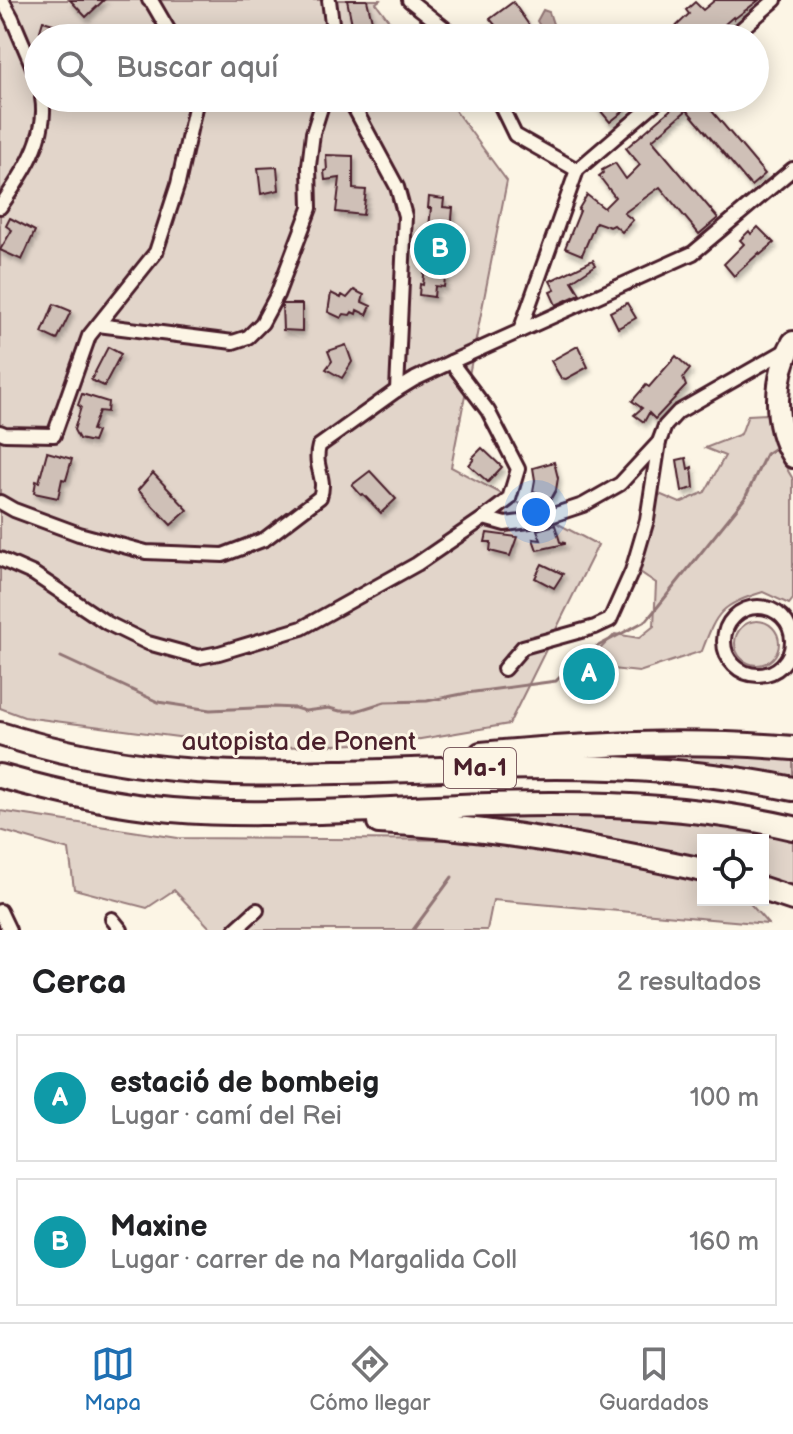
<!DOCTYPE html>
<html lang="es">
<meta charset="utf-8">
<style>
:root{--surface:#fff;--page:#f2f2f2;--text:#202124;--muted:#757577;--line:#e0e0e0;--accent:#1f6fb2}
body{margin:0;font-family:"Balsamiq Sans",sans-serif;background:var(--page);color:var(--text)}
.controls{position:absolute;right:24px;bottom:24px;display:grid;overflow:hidden;border-radius:0px;box-shadow:0 4px 20px #0003}
.controls button{width:72px;height:72px;display:grid;place-items:center;padding:0;border:0;border-bottom:2px solid var(--line);background:var(--surface);color:var(--text);font:40px sans-serif}
.you{position:absolute;left:536px;top:512px;width:28px;height:28px;margin:-20px;border:6px solid #fff;border-radius:50%;background:#1a73e8;box-shadow:0 0 0 12px #1a73e833}
.badge{display:grid;place-items:center;width:52px;height:52px;border-radius:50%;background:var(--accent);color:#fff;font-size:26px;font-weight:700}
.pin{position:absolute;translate:-50% -50%;border:4px solid #fff;box-shadow:0 2px 8px #0006}
.list{margin:0;padding:0;list-style:none}
h2{display:flex;justify-content:space-between;align-items:center;height:104px;margin:0;padding:0 32px;font-size:34px}
h2 small{font-size:26px;font-weight:400;color:var(--muted)}
.list li{display:grid;grid-template-columns:52px 1fr auto;gap:24px;align-items:center;box-sizing:border-box;height:128px;margin:0 16px 16px;padding:0 16px;border:2px solid var(--line);border-radius:0px}
.list b{display:block;font-size:30px;white-space:nowrap}
.list p{margin:0;font-size:26px;white-space:nowrap;color:var(--muted)}
.list em{font-size:26px;font-style:normal;color:var(--muted)}
.icon{flex:none;width:44px;height:44px;fill:none;stroke:currentColor;stroke-width:2;stroke-linecap:round;stroke-linejoin:round}
.map{position:relative;flex:none;width:793px;height:930px;overflow:hidden}
.search{position:absolute;background:var(--surface);box-shadow:0 4px 20px #0003;left:24px;right:24px;top:24px;height:88px;display:flex;align-items:center;gap:20px;box-sizing:border-box;padding:0 28px;border-radius:44px;color:var(--muted);font-size:30px}
.sheet{height:392px;background:var(--surface)}
nav{display:flex;justify-content:space-around;align-items:center;box-sizing:border-box;height:112px;border-top:2px solid var(--line);background:var(--surface);font-size:22px;color:var(--muted)}
nav a{display:grid;justify-items:center;gap:4px}
nav .on{color:var(--accent)}
.map>svg:first-child{display:block}
.green{fill:#e2d5ca;stroke:#967a7a;stroke-width:2}
.water{fill:#c0aca5;stroke:#917474;stroke-width:2}
.lines{fill:none;stroke-linecap:round;stroke-linejoin:round}
.stream{stroke:#917474;stroke-width:3}
.building{fill:#cfc0b7;stroke:#4a1f2b;stroke-width:2;filter:url(#shadow)}
.street-casing{stroke:#4a1f2b;stroke-width:18}
.primary-casing{stroke:#4a1f2b;stroke-width:26}
.highway-casing{stroke:#4a1f2b;stroke-width:28}
.street{stroke:#fcf5e5;stroke-width:12}
.primary{stroke:#fcf5e5;stroke-width:20}
.highway{stroke:#fcf5e5;stroke-width:22}
.labels{text-anchor:middle;stroke-width:6;stroke-linejoin:round;paint-order:stroke}
.shield{fill:#fcf5e5;stroke:#7f5f63;stroke-width:2}
.shield-label{font-size:24px;font-weight:bold;fill:#4a1f2b}
.street-label{font-size:26px;fill:#4a1f2b;stroke:#fcf5e5}
</style>
<div class="map">
<svg width="793" height="930" viewBox="0 0 793 930">
<defs>
<filter id="shadow"><feDropShadow dx="2.5" dy="4.5" stdDeviation="2" flood-color="#0004"/></filter>
</defs>
<rect width="100%" height="100%" fill="#fcf5e5"/>
<filter id="ink" filterUnits="userSpaceOnUse"><feTurbulence type="fractalNoise" baseFrequency=".0125" numOctaves="2"/><feDisplacementMap in="SourceGraphic" scale="16" xChannelSelector="R" yChannelSelector="G"/><feConvolveMatrix kernelMatrix="1 2 1 2 8 2 1 2 1" color-interpolation-filters="sRGB"/></filter>
<g filter="url(#ink)">
<g class="green">
<path d="M0 0H380L376 3 402 38H38V98H446L507 181 451 467 598 545 509 724 403 742 263 748 24 717 0 708Z"/>
<path d="M766 414C773 437 780 459 793 479V599L789 604 763 592C721 605 717 611 702 651L639 672 593 667 598 651 615 634 639 638 654 626 656 583 640 572 659 494 680 503 705 492 725 456 705 448 741 434 748 415Z"/>
<circle cx="757" cy="643" r="22"/>
<path d="M606 751 793 755V776L686 760 607 756Z"/>
<path d="M0 811 178 838 491 840 703 879V900H747L768 924 493 900 487 930H212L174 890 147 908 74 889 69 850 0 830Z"/>
<path d="M557 816C636 817 716 819 793 839V885L763 878V840H703V863L477 822V817Z"/>
</g>
<path class="water" d="M543 10 549 12 556 33 552 36 544 33 537 21Z"/>
<g class="lines">
<g class="stream">
<path d="M61 657 158 702 210 710 273 707 295 708 305 711 329 708 340 711H356L385 702 427 701 467 693 556 681 583 654 647 620 745 498 766 454 778 446"/>
<path d="M413 930 452 877"/>
</g>
</g>
<g class="building">
<path d="M70 0H104L86 17Z"/>
<path d="M347 0H367L376 38H355Z"/>
<path d="M715 0H759L734 19 733 17 709 38H664L689 14 686 10 695 2 703 10Z"/>
<path d="M513 2 538 38H506L490 19Z"/>
<path d="M43 21 77 31 75 38H54L55 35 40 31Z"/>
<path d="M227 26V38H198V28Z"/>
<path d="M601 98H637L623 109 624 111 610 122 594 103Z"/>
<path d="M684 98H701L765 174 751 186 687 110 652 140 718 218 699 234 660 187 624 213 633 220 622 232 614 225 610 227 596 222 582 255 565 248 580 211 578 210 587 195 604 208 615 197 599 176 603 173 602 170 615 163 626 179 640 165 626 148Z"/>
<path d="M326 155 353 156V189L366 190 363 215 336 212 340 178 325 180 324 171 327 170Z"/>
<path d="M277 167 279 190 261 194 258 168Z"/>
<path d="M429 197 444 199 443 207 453 208 450 240H453L451 257H447L444 287 435 286 434 297 419 295 420 284 423 285 431 208H428Z"/>
<path d="M10 218 35 231 22 260 0 250 12 230 6 226Z"/>
<path d="M758 227 774 243 760 255 759 253 734 276 724 264 744 244 740 240 749 231 751 234Z"/>
<path d="M593 260 596 265 572 281 580 294 556 305 550 292 555 290 550 281Z"/>
<path d="M354 290 364 295 362 302 371 306 367 315 357 310 356 314 352 312 350 315 344 314 341 318 328 312 331 293 341 298 342 295 347 298Z"/>
<path d="M627 303 636 318 618 328 610 312Z"/>
<path d="M54 304 71 311 57 340 42 333Z"/>
<path d="M282 304H302V331L283 330Z"/>
<path d="M346 345 352 362 342 378 326 369 332 361 328 351Z"/>
<path d="M578 346 588 367 566 379 561 378 551 361Z"/>
<path d="M108 347 121 354 104 386 91 380Z"/>
<path d="M676 356 690 369 683 378 686 386 655 419 649 413 644 422 634 415 642 408 632 401 646 385 649 387Z"/>
<path d="M82 394 108 402 107 412 99 411 92 430 97 432 93 442 79 439 74 430 81 407 78 405Z"/>
<path d="M482 448 502 467 488 482 469 465 474 459 472 458Z"/>
<path d="M47 452 72 459 66 480 62 479 58 498 34 493 36 481 39 482Z"/>
<path d="M686 458 688 469 692 467 694 488 682 491 677 460Z"/>
<path d="M554 462 558 478 556 490 551 499 533 491 535 480 533 468Z"/>
<path d="M370 471 396 499 381 513 363 494 361 495 352 485Z"/>
<path d="M153 473 188 510 171 525 138 490Z"/>
<path d="M555 525 560 542 565 543V544L537 550 533 539 541 540 537 530Z"/>
<path d="M487 533 517 537 510 556 490 551 491 542H485Z"/>
<path d="M542 564 563 574 554 588 535 578Z"/>
</g>
<g class="lines">
<defs>
<g id="street">
<path d="M2 0 12 18 38 79"/>
<path d="M149 0 152 2 173 38"/>
<path d="M329 0 334 38"/>
<path d="M409 0 457 38"/>
<path d="M731 38 775 0"/>
<path d="M349 98 397 187 405 216 397 390"/>
<path d="M497 98 515 135 577 170"/>
<path d="M0 207C21 177 49 137 42 98"/>
<path d="M98 325 233 342 248 337 262 323 277 295 310 208 309 166 313 133 324 98"/>
<path d="M520 331 577 170 661 98"/>
<path d="M451 362 488 411 518 469 509 499 484 518"/>
<path d="M0 432 5 434 54 435 89 336 156 252 178 184 196 103 195 98"/>
<path d="M0 502 14 510 79 534 146 552 223 555 265 539 320 497C327 477 313 468 319 446L397 390 415 379 451 362 693 253 793 169"/>
<path d="M0 559 34 574 107 623 148 643 199 657 219 653 302 628 417 564 484 518 505 524 538 520 583 505 620 484 659 442 665 426 678 412 790 348"/>
<circle cx="758" cy="641" r="34"/>
<path d="M504 669 523 647 595 627 610 620 632 571 647 520 659 442"/>
<path d="M0 911 9 930"/>
<path d="M112 919 121 930"/>
<path d="M235 930 257 910"/>
</g>
<path id="primary" d="M793 342C774 376 772 424 793 457"/>
<g id="highway">
<path d="M0 734C64 754 129 766 196 771 258 776 321 772 383 771 521 766 657 760 793 789"/>
<path d="M481 754C586 744 688 739 793 748"/>
<path d="M0 776C57 792 113 805 172 810 230 815 289 813 347 811 496 804 647 794 793 828"/>
<path d="M379 822C489 827 596 847 703 870"/>
<path d="M763 889 793 899"/>
</g>
</defs>
<use href="#street" class="street-casing"/>
<use href="#primary" class="primary-casing"/>
<use href="#highway" class="highway-casing"/>
<use href="#street" class="street"/>
<use href="#primary" class="primary"/>
<use href="#highway" class="highway"/>
</g>
</g>
<g class="labels">
<rect class="shield" x="444" y="748" width="72" height="40" rx="6"/>
<g class="shield-label">
<text x="480" y="776">Ma-1</text>
</g>
<g class="street-label">
<text x="299" y="750">autopista de Ponent</text>
</g>
</g>
</svg>
<div class="controls">
<button><svg class="icon" aria-label="locate" viewBox="0 0 24 24"><circle cx="12" cy="12" r="6"/><path d="M12 2v4M12 18v4M2 12h4M18 12h4"/></svg></button>
</div>
<div class="you"></div>
<div class="pin badge" style="left:589px;top:674px;background:#0f9aa8">A</div>
<div class="pin badge" style="left:440px;top:249px;background:#0f9aa8">B</div>
<div class="search"><svg class="icon" aria-label="search" viewBox="0 0 24 24"><circle cx="10" cy="10" r="6"/><path d="M15 15l6 6"/></svg>Buscar aquí</div>
</div>
<section class="sheet">
<h2>Cerca<small>2 resultados</small></h2>
<ul class="list">
<li><span class="badge" style="background:#0f9aa8">A</span><div><b>estació de bombeig</b><p>Lugar · camí del Rei</p></div><em>100 m</em></li>
<li><span class="badge" style="background:#0f9aa8">B</span><div><b>Maxine</b><p>Lugar · carrer de na Margalida Coll</p></div><em>160 m</em></li>
</ul>
</section>
<nav>
<a class="on"><svg class="icon" aria-label="map" viewBox="0 0 24 24"><path d="M3 6l6-2 6 2 6-2v14l-6 2-6-2-6 2zM9 4v14M15 6v14"/></svg>Mapa</a>
<a><svg class="icon" aria-label="directions" viewBox="0 0 24 24"><path d="M12 3l9 9-9 9-9-9zM9 14v-3h6M13 9l2 2-2 2"/></svg>Cómo llegar</a>
<a><svg class="icon" aria-label="saved" viewBox="0 0 24 24"><path d="M7 4h10v16l-5-4-5 4z"/></svg>Guardados</a>
</nav>
